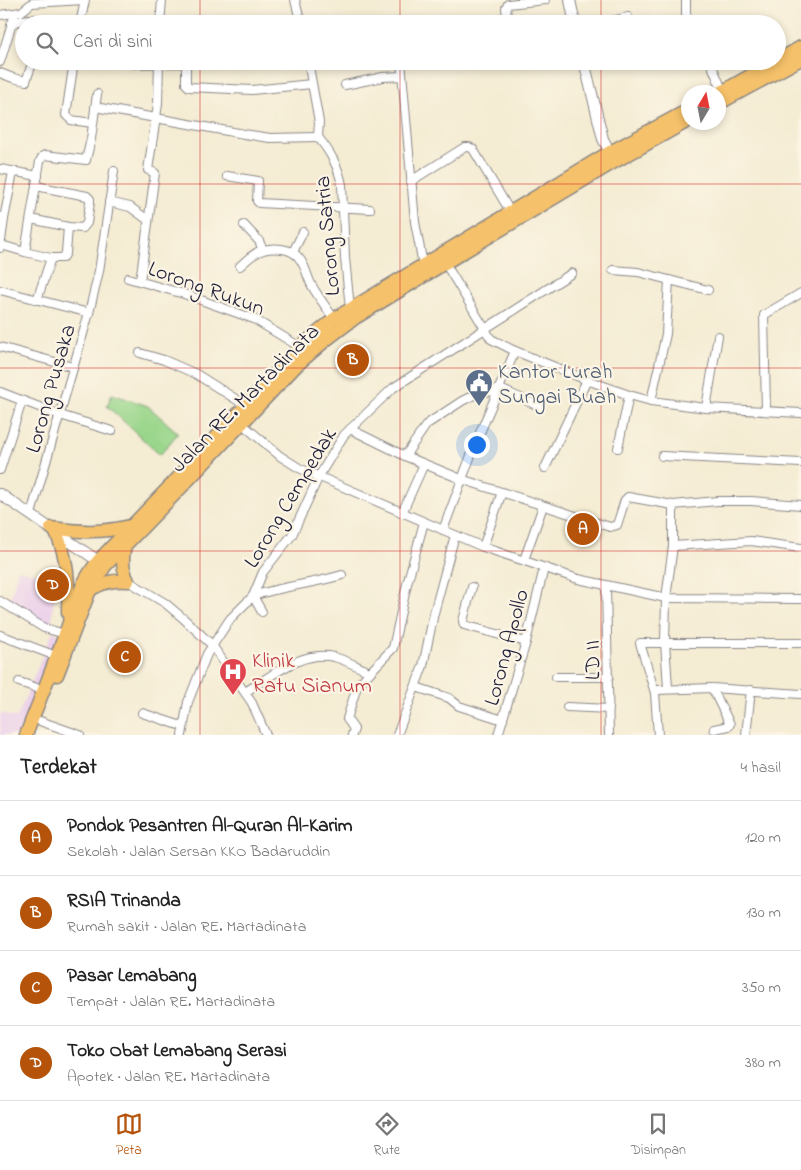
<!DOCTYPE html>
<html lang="id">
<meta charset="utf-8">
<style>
:root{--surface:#fff;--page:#f6f6f6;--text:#222;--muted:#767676;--line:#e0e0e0;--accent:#b45309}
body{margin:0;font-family:"Indie Flower",sans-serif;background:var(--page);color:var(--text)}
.compass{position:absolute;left:681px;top:85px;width:45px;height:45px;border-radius:50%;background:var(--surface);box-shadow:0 2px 8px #0003;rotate:10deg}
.you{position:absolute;left:476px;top:444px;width:18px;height:18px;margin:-12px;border:4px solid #fff;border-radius:50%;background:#1a73e8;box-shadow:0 0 0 8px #1a73e833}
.badge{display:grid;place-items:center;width:32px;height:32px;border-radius:50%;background:var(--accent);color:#fff;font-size:16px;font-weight:700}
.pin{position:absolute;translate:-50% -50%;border:2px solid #fff;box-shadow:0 1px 5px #0006}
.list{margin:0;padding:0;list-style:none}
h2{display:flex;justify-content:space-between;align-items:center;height:65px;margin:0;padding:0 20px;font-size:21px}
h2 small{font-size:16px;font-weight:400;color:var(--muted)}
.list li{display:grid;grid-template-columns:32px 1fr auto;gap:15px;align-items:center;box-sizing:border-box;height:75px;padding:0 20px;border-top:1px solid var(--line)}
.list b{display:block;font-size:19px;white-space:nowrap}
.list p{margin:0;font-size:16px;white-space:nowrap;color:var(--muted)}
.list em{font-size:16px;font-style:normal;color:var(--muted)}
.icon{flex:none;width:28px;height:28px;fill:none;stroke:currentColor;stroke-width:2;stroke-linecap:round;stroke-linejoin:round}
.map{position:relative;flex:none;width:801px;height:735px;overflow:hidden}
.search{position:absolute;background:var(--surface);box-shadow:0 2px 8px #0003;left:15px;right:15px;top:15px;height:55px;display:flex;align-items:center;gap:12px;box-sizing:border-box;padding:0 18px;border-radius:28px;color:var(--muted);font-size:19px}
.sheet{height:365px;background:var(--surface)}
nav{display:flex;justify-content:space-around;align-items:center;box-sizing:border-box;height:70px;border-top:1px solid var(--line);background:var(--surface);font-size:14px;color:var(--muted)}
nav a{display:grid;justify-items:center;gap:2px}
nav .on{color:var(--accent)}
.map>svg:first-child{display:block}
.built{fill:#ecd1ea}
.green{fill:#9ad68b;stroke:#5e7c63}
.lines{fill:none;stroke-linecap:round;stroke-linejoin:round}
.minor-casing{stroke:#8b8787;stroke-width:10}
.tertiary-casing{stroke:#8b8787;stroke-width:12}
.trunk-casing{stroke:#8b8787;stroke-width:15}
.minor{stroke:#fff;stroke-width:8}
.tertiary{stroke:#fff;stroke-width:10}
.trunk{stroke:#f5c16b;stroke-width:12}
.grid{fill:none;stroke:#d62828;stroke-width:1;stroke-opacity:0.55}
.labels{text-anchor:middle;stroke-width:4.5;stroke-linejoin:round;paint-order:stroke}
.street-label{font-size:22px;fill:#22223b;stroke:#fcf5e5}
.service-label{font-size:22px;fill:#4e5e75;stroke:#fcf5e5;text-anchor:start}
.health-label{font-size:22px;fill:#be3a42;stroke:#fcf5e5;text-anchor:start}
</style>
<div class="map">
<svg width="801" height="735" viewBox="0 0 801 735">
<rect width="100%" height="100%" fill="#fcf5e5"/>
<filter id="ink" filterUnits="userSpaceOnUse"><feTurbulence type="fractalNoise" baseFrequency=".02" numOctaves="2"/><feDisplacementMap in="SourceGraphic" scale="10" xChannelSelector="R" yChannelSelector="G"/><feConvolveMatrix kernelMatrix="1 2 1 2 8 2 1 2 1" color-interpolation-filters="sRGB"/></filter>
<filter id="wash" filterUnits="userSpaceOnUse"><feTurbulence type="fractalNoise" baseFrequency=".0096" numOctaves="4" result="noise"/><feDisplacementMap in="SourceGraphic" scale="20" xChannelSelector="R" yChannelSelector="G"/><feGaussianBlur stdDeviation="1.12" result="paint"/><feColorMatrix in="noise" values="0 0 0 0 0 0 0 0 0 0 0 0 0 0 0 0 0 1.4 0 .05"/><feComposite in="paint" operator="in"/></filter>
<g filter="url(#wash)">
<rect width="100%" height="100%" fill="#f4ecd3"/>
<g class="built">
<path d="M18 569 45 576 55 584 51 628 9 605Z"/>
<path d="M53 631 60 636 23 735H0V713L17 718Z"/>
</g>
<path class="green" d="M112 394 148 406 178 433 160 455 107 406Z"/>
</g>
<g filter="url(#ink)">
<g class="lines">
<defs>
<g id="minor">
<path d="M295 0 301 24"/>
<path d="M686 0V14L691 24"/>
<path d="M0 15 21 12 32 3 84 0"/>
<path d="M11 24C22 20 33 15 43 24"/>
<path d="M80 24 85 0"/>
<path d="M160 24 162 0"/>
<path d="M279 24 300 22"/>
<path d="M508 24 506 8 508 4 545 0"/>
<path d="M598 24 628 17"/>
<path d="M74 61 66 115 71 120 93 123"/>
<path d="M82 61 93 63 99 61"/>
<path d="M121 61 133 64 186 63V84L189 87 252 90 312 84"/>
<path d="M308 61 319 122 318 137"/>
<path d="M401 61 415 222 423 265"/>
<path d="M710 61 723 92"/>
<path d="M0 62 14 17"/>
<path d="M0 73 13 78 26 81 33 61"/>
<path d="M345 85 383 77 402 76"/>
<path d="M95 107 244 134 270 138 318 137"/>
<path d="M318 137C330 152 338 165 342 185L345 258 350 309"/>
<path d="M0 169 38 176"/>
<path d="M227 176 258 181 257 201 259 203 370 209"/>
<path d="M411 181 465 147H469L473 149 511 213"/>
<path d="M109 202 130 207 148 220"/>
<path d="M4 219 13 172"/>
<path d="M31 219 68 227 83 228 87 223 90 202V199L87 196 36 186"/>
<path d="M244 225 259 241 263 250"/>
<path d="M1 245 25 252 40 161 43 156 45 155 86 160 91 139 97 94"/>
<path d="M0 248 4 219 1 217"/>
<path d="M25 252 51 258H63L66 253 68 227"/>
<path d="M293 252 303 232"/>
<path d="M445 263 491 339 515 351 587 380 629 395 651 401 706 408 801 413"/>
<path d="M240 266C247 260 254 252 263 250 274 247 292 248 299 258 306 266 307 277 312 286 319 298 327 308 334 319"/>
<path d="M613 270 638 272 708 290"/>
<path d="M128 278 184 294 254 319 300 347"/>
<path d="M140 281 155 173 148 170 158 104 159 61"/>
<path d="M0 290 89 313"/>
<path d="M37 300 51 258"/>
<path d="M0 347 73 367"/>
<path d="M140 353 164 360 196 374 245 405"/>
<path d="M0 392 60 415 112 431"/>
<path d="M651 401 666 334 669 280"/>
<path d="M706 408 718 336"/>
<path d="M766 410 764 315 801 293"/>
<path d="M240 422 280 456 299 468 483 547 578 579 666 598 801 599"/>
<path d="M350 429 405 456 461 479 610 527 617 525 625 500 628 497 673 505"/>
<path d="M618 448 629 395"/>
<path d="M405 456 427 424 462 401 474 395 500 389 541 407"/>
<path d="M662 456 801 463"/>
<path d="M545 468 587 380"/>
<path d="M0 470 22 401"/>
<path d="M402 513 424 464"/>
<path d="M31 514 89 313 99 271 114 171"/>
<path d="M443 530 476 442 515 351"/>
<path d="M673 546 751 541 801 548"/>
<path d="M483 547 502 492"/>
<path d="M524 560 543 506"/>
<path d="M128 581 165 603 184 619 212 645 252 703 266 735"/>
<path d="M606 585 609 735"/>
<path d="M472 587 463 621 464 625 526 642"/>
<path d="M0 601 44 628 65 634"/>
<path d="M262 612 253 596C282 586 313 584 342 575"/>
<path d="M0 635 56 656"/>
<path d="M556 677H609"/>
<path d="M19 682 43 690"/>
<path d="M416 687 449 698 459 706 503 720"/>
<path d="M668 688 665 642 666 598 673 546V505L718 501H751L801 505"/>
<path d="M712 688 730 724 729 726 714 729"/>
<path d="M245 692C272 676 301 650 334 657 346 660 358 667 370 672"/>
<path d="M655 693 640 643H801"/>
<path d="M567 707 609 709"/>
<path d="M142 713 182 726"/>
<path d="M40 721 80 735"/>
<path d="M182 735 188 702 207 654 230 619 253 596 263 572 292 535 319 476 344 435 393 388 572 273"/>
<path d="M352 735 354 729 347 719 357 686 393 648 407 584 424 522"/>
<path d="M397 735 423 666 434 613 455 535"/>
<path d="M498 735 526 642 544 568"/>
<path d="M658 735 655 693 657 690 712 688 801 694"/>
<path d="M746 735 751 690"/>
</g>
<g id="tertiary">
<path d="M570 0 575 24"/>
<path d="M584 61 603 139 613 158"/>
<path d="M0 494 104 565"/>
</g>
<g id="trunk">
<path d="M777 61 801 47"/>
<path d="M718 94 776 61"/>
<path d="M718 104 801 59"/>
<path d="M51 528C80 532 102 533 130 526"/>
<path d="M55 531C68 556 69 584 68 612"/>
<path d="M90 590C103 582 113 580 128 581 122 568 122 559 125 545"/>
<path d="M57 675 90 590 105 566 174 495 297 365 326 340 355 318 445 263 609 165 688 121"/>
<path d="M26 735C39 701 53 668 65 634 76 604 77 588 98 561L197 458 300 347 334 319 610 152 688 110"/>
</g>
</defs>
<use href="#minor" class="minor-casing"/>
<use href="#tertiary" class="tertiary-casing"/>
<use href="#trunk" class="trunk-casing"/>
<use href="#minor" class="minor"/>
<use href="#tertiary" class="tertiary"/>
<use href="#trunk" class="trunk"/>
</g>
</g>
<path class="grid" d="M200 0V24M400 0V24M601 0V24M200 61V735M400 61V735M601 61V735M0 184H801M0 368H801M0 551H801"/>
<defs>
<symbol id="civic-pin" viewBox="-11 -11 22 30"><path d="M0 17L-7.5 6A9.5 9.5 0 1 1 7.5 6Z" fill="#5c6f8a" stroke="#fcf5e5"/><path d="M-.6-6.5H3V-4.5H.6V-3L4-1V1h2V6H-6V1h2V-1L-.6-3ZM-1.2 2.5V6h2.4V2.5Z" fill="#fff"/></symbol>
<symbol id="hospital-pin" viewBox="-11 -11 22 30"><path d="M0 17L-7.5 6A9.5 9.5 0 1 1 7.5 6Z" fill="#e0444e" stroke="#fcf5e5"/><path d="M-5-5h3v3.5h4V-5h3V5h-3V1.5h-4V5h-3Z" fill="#fff"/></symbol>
</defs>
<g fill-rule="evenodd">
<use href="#civic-pin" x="463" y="367" width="32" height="43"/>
<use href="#hospital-pin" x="217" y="656" width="32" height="43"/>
</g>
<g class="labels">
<g class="street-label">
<text transform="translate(326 236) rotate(-95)" y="8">Lorong Satria</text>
<text transform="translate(207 287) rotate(20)" y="8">Lorong Rukun</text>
<text transform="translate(49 388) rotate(-74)" y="8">Lorong Pusaka</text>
<text transform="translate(244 397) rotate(-45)" y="8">Jalan RE. Martadinata</text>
<text transform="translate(289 497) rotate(-59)" y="8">Lorong Cempedak</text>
<text transform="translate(505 647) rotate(-75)" y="8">Lorong Apollo</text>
<text transform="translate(591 660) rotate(-91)" y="8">LD II</text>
</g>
<g class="service-label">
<text x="498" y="378">Kantor Lurah<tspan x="498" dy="25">Sungai Buah</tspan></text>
</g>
<g class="health-label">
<text x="252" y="667">Klinik<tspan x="252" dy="25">Ratu Sianum</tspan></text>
</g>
</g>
</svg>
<svg class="compass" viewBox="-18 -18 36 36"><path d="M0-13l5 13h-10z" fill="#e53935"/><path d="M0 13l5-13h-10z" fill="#767676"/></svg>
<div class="you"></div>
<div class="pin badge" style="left:583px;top:529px">A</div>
<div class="pin badge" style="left:353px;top:360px">B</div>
<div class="pin badge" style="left:125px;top:657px">C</div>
<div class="pin badge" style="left:53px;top:585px">D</div>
<div class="search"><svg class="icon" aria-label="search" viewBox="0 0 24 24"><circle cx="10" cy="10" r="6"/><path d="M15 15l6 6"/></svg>Cari di sini</div>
</div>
<section class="sheet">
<h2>Terdekat<small>4 hasil</small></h2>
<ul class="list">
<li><span class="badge">A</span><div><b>Pondok Pesantren Al-Quran Al-Karim</b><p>Sekolah · Jalan Sersan KKO Badaruddin</p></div><em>120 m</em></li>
<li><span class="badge">B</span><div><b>RSIA Trinanda</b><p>Rumah sakit · Jalan RE. Martadinata</p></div><em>130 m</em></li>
<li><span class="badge">C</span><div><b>Pasar Lemabang</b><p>Tempat · Jalan RE. Martadinata</p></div><em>350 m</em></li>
<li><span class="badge">D</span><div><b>Toko Obat Lemabang Serasi</b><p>Apotek · Jalan RE. Martadinata</p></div><em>380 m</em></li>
</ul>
</section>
<nav>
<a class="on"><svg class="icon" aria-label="map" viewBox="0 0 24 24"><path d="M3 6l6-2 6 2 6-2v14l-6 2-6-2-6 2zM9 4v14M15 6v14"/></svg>Peta</a>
<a><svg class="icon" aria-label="directions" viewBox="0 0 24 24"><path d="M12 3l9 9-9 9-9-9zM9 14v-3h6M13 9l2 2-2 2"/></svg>Rute</a>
<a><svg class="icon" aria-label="saved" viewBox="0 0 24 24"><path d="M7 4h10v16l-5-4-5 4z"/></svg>Disimpan</a>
</nav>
